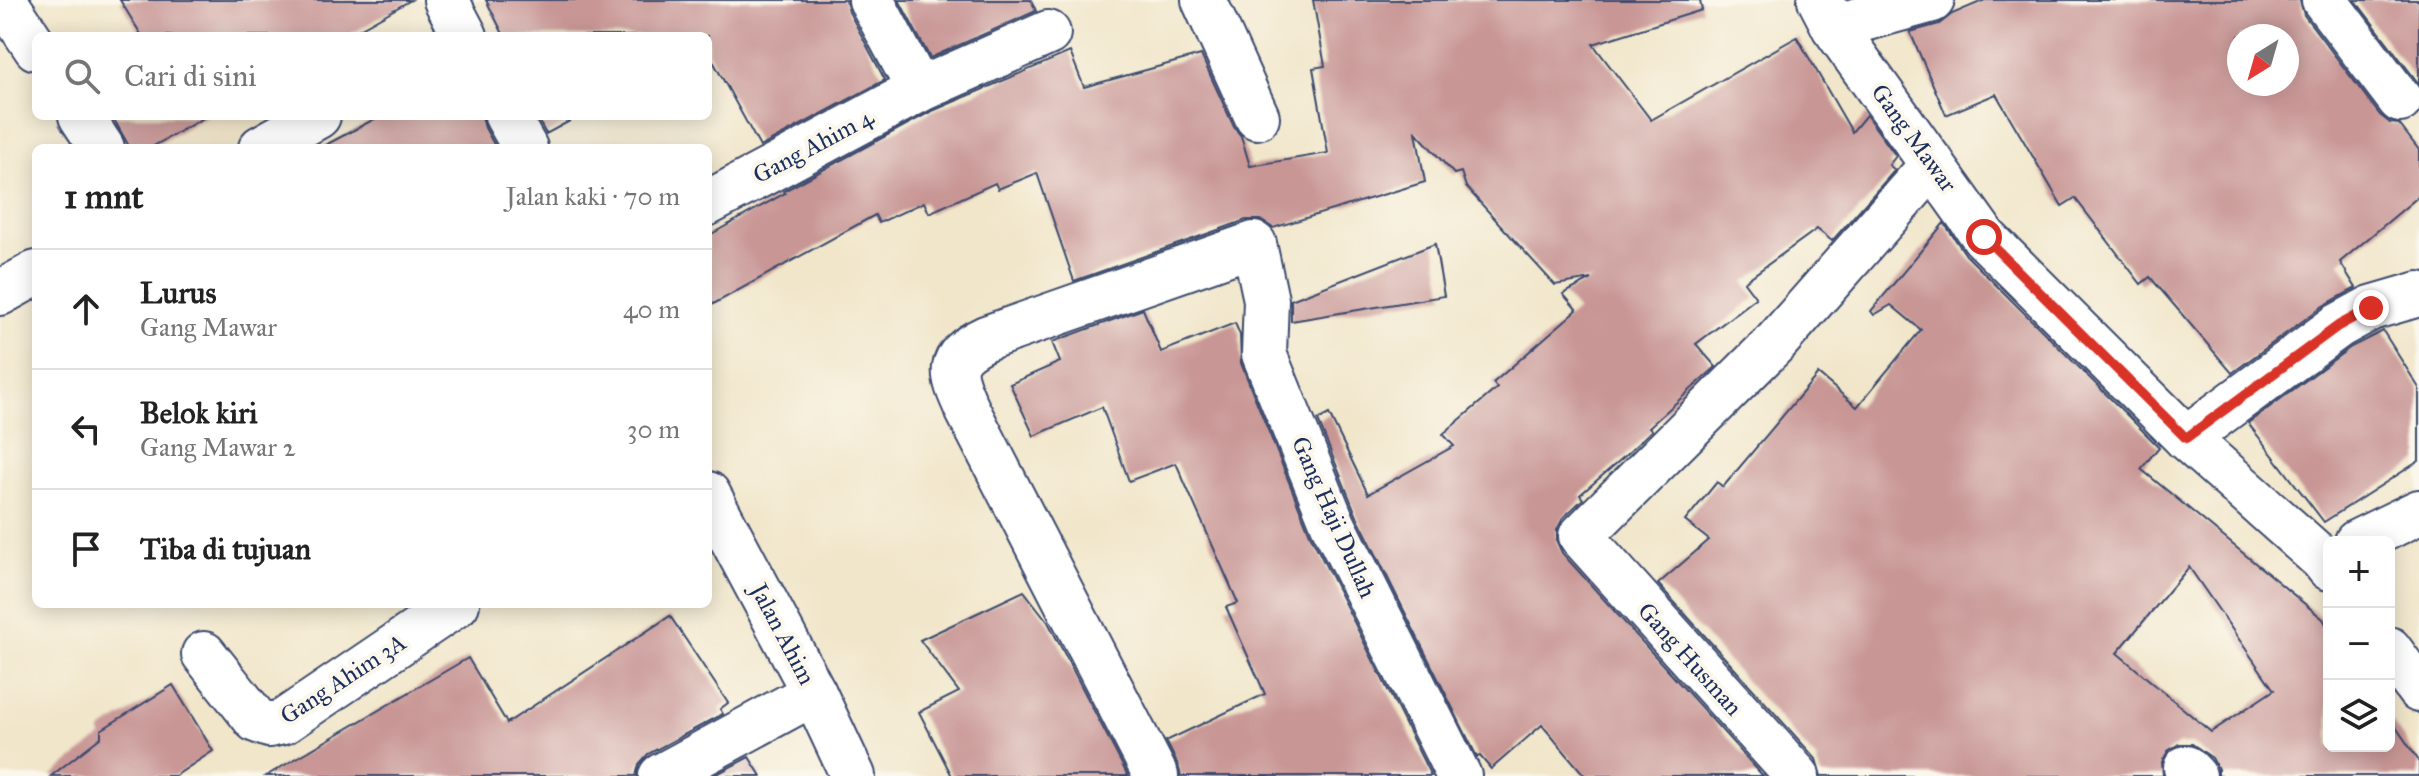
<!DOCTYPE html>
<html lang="id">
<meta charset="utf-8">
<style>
:root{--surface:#fff;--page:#f6f6f6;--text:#222;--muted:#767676;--line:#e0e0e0}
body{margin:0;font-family:"IM FELL Great Primer",serif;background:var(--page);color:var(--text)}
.controls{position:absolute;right:24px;bottom:24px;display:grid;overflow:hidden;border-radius:12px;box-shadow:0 4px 20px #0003}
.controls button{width:72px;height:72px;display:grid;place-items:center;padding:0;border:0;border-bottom:2px solid var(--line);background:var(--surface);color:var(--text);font:40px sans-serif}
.compass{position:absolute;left:2227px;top:24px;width:72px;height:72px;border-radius:50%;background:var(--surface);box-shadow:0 4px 20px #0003;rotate:217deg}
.stop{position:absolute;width:24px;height:24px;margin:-18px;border:6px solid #d93025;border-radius:50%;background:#fff}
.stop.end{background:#d93025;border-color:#fff;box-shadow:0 2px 8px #0008}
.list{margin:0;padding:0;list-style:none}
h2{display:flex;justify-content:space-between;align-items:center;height:104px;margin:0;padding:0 32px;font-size:34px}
h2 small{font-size:26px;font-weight:400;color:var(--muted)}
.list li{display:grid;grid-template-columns:52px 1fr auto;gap:24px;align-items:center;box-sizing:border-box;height:120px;padding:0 32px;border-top:2px solid var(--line)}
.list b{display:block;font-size:30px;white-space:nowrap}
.list p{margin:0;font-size:26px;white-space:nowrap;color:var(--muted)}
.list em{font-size:26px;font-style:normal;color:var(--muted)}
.icon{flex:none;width:44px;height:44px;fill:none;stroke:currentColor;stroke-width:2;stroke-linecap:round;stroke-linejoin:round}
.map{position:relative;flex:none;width:2419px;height:776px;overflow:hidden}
.search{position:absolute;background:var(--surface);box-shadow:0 4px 20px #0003;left:32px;top:32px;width:680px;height:88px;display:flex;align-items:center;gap:20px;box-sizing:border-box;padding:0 28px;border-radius:12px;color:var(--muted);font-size:30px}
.panel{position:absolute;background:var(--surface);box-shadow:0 4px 20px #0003;left:32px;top:144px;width:680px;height:464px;border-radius:12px}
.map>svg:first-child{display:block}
.building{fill:#c89695;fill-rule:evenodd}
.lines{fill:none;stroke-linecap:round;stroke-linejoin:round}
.street-casing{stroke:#3b4a6e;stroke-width:48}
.street{stroke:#fff;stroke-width:44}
.route{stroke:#d93025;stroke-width:10}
.labels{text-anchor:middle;stroke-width:8;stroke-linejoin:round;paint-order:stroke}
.street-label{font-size:24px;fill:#1b2f5e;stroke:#fbf7ec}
</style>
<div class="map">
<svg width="2419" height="776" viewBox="0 0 2419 776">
<rect width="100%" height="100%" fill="#fbf7ec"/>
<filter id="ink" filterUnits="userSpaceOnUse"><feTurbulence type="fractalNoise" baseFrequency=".0125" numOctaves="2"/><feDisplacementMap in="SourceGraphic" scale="16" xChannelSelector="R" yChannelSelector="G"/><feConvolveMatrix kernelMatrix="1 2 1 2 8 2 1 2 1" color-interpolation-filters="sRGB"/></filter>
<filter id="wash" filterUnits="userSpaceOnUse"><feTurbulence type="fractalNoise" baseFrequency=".006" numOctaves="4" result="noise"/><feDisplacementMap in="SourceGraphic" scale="32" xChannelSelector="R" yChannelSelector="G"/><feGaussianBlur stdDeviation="1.8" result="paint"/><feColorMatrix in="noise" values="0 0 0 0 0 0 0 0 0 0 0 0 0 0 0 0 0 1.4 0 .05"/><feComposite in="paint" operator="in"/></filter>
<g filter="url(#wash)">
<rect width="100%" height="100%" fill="#f1e6ca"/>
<g id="blocks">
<g class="building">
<path d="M120 0H411L347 36H142Z"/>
<path d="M486 0H846L849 12 885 80 760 147 708 52V36H504Z"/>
<path d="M899 0H1031L1036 11 930 58Z"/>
<path d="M1313 0H1700L1702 10 1593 44 1651 120 1797 37 1852 132 1866 115 1896 156 1889 165 1895 170 1832 241 1817 229 1744 282 1756 298 1696 344 1716 367 1649 427 1652 430 1626 455 1580 495 1583 499 1563 518 1557 530V542L1562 553 1763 776H1585L1542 725 1491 769 1480 756 1477 757 1356 514 1318 420 1329 414 1368 494 1454 446 1443 434 1497 388 1493 383 1577 310 1563 294 1592 279 1555 285 1466 187 1461 172 1454 174 1416 132 1425 182 1273 228 1260 220H1246L1074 281 1037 173 998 189 995 183 929 213 924 202 879 223 875 215 708 307V236L785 193 784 191 930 112 1070 52 1084 87 1201 55 1234 127 1241 136 1250 166 1328 153 1313 68 1325 66Z"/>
<path d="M1985 0H2300L2304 15 2380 115 2390 123 2399 124 2419 150V196L2340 262 2356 288 2323 306 2232 373 2150 277 2141 284 2075 198 2062 206 1996 94 1946 115 1910 32 1939 24 1952 14ZM2239 36H2287V84H2239Z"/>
<path d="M2355 0H2419V84Z"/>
<path d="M112 116H207L150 148H130Z"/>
<path d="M380 116H482L485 128 496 148H320Z"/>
<path d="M536 116H579L546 134Z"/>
<path d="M1944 223 1966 255 2159 447 2141 469 2323 619 2329 629V746H2389V717L2419 761V776H2218V769L2212 758 2192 744H2179L2168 751 2162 762 2163 776H1821L1816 759 1658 584 1709 540 1685 521 1717 482 1723 487 1818 374 1857 407 1921 330 1891 305 1874 315 1871 311ZM2189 567 2274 690 2211 732 2117 653Z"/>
<path d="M1435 244 1444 296 1291 321V300Z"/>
<path d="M1143 309 1161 352 1235 323 1240 335 1241 363 1310 534 1431 776H1181L1178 765 1166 741 1265 694 1226 607 1238 603 1176 463 1129 481 1102 407 1034 436 1010 384 1060 362 1052 342Z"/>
<path d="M2383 331 2419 388V461L2324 522 2248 423 2351 347Z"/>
<path d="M1024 591 1048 622 1128 776H952L919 712 959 692 920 640Z"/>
<path d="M670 616 728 703 720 709 723 714 648 754 639 764 636 776H266L468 658 507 723Z"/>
<path d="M173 685 213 751 175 776H51L101 737V730Z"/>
<path d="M749 757 761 776H713Z"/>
</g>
</g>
</g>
<g filter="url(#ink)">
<use href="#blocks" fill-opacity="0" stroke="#3b4a6e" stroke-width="2"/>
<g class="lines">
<defs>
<g id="street">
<path d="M4 0 36 48"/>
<path d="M446 0 465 36"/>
<path d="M871 0 919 90"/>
<path d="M1204 0 1257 117"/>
<path d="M1820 0 1834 27 1984 237 2186 438 2322 559 2329 568"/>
<path d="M2324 0 2400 100"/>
<path d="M1834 27 1932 0"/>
<path d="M81 116 102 148"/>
<path d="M507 116 525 148"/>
<path d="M261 148 318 116"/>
<path d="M708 203 919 90 1048 33"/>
<path d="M0 293 36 273"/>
<path d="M2186 438 2338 326 2371 308 2419 294"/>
<path d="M708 494 814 693 853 776"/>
<path d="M2357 542 2419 512"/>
<path d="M2389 649 2419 690"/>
<path d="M204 654 256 720 269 725 283 722 457 604"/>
<path d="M2186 768 2194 776"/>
<path d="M661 776 814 693"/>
<path d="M1156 776 968 411C951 374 944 358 986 338L1254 244 1266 300 1264 354 1333 524 1459 776"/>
<path d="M1797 776 1581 536 1776 342 1933 164"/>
</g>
</defs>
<use href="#street" class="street-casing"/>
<use href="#street" class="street"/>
</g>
</g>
<g class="lines" filter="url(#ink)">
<path class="route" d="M1984 237 2186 438 2338 326 2371 308"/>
</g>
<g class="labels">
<g class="street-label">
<text transform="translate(1914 138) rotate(54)" y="8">Gang Mawar</text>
<text transform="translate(813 146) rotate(-28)" y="8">Gang Ahim 4</text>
<text transform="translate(1334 517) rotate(66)" y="8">Gang Haji Dullah</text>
<text transform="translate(783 634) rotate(62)" y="8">Jalan Ahim</text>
<text transform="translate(1690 659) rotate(48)" y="8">Gang Husman</text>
<text transform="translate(343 679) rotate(-33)" y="8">Gang Ahim 3A</text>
</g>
</g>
</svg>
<div class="controls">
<button>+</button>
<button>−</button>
<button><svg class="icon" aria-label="layers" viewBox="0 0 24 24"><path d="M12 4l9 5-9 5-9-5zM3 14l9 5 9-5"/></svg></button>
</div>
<svg class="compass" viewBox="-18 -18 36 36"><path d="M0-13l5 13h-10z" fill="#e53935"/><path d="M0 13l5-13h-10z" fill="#767676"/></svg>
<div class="stop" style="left:1984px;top:237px"></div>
<div class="stop end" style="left:2371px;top:308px"></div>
<div class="search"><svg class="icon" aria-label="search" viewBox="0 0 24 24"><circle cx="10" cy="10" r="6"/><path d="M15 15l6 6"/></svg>Cari di sini</div>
<section class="panel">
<h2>1 mnt<small>Jalan kaki · 70 m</small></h2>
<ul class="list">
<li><svg class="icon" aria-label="ahead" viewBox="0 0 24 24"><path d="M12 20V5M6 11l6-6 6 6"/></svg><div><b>Lurus</b><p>Gang Mawar</p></div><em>40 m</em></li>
<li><svg class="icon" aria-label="left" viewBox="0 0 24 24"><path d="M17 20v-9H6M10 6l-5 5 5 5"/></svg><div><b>Belok kiri</b><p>Gang Mawar 2</p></div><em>30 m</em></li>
<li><svg class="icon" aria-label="arrive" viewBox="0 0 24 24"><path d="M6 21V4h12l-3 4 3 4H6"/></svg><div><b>Tiba di tujuan</b></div></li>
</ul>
</section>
</div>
